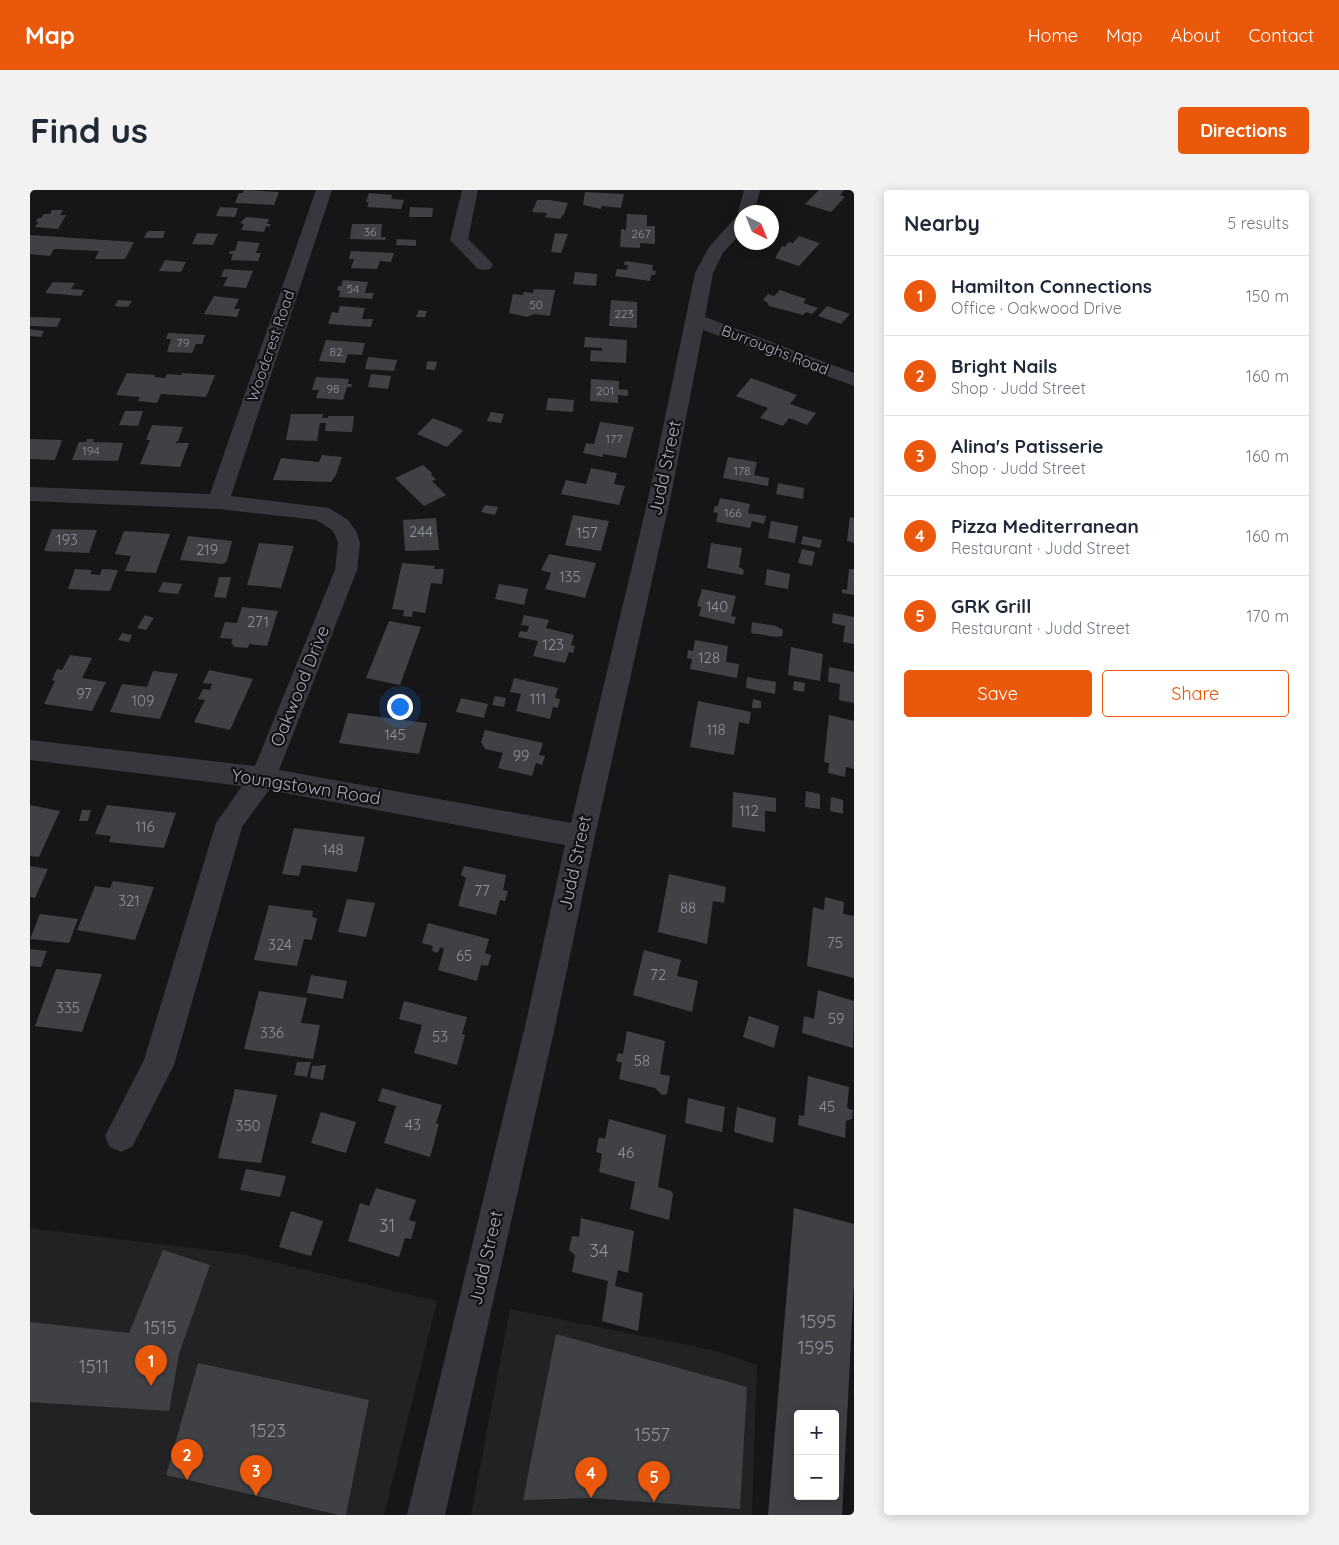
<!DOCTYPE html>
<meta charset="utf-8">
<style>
:root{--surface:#fff;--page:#f2f2f3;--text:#1f2937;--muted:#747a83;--line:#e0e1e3;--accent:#ea580c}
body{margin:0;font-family:Quicksand,sans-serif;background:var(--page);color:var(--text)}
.controls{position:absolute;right:15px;bottom:15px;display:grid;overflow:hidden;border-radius:5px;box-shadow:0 2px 12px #0003}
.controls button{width:45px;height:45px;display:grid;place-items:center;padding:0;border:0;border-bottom:1px solid var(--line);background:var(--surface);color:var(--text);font:25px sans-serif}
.compass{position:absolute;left:704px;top:15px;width:45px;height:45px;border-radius:50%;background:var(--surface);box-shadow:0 2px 12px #0003;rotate:137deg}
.you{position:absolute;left:369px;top:516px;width:18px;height:18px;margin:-12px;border:4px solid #fff;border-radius:50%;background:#1a73e8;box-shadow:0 0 0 8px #1a73e833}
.badge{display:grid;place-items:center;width:32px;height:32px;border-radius:50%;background:var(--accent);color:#fff;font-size:16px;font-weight:700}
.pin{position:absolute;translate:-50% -41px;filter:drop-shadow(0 1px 2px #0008)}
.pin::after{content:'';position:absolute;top:26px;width:18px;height:15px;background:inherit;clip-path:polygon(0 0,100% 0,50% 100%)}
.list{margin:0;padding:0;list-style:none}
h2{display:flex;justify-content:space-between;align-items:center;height:65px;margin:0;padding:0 20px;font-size:21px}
h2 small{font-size:16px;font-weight:400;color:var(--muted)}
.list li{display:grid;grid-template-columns:32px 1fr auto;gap:15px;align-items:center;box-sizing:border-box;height:80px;padding:0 20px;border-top:1px solid var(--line)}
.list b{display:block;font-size:19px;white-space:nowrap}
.list p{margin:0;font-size:16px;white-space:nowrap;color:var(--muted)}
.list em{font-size:16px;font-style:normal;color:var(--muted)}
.actions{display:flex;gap:10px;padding:15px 20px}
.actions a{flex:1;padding:11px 0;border:1px solid var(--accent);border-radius:5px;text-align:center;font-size:18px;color:var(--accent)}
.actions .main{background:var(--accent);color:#fff}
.map{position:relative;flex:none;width:824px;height:1325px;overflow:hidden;border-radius:5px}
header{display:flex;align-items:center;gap:30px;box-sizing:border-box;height:70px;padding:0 25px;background:var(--accent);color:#fff}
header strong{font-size:24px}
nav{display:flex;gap:28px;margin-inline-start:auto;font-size:18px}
.intro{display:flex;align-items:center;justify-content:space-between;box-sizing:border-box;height:120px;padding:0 30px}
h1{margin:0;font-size:35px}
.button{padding:12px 22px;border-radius:5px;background:var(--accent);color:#fff;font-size:18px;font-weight:700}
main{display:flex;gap:30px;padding:0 30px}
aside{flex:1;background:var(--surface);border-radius:5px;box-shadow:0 2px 12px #0003}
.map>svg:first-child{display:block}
.built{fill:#222225}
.building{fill:#404145;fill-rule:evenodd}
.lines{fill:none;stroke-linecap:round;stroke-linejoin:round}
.street{fill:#37383d;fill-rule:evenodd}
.labels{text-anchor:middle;stroke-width:4.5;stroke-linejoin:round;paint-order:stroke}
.far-number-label{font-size:12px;fill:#8e929b}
.far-street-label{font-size:15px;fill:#a8adb8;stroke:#111113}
.number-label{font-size:15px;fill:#8e929b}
.street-label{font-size:18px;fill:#a8adb8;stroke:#111113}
.near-number-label{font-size:18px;fill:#8e929b}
</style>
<header>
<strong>Map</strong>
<nav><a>Home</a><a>Map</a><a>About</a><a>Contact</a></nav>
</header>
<div class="intro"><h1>Find us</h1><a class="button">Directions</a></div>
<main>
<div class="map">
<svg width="824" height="1325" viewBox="0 0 824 1325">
<rect width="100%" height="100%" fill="#161618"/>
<g class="built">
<path d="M0 1038 210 1064 407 1111 354 1325H0Z"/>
<path d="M480 1119 686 1161 727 1175 722 1325H441Z"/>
</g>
<g class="building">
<path d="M214 0 249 2 244 15 205 13 209 3H213Z"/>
<path d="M789 0H814L810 5 815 7 801 22 775 14Z"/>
<path d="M555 2 594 4 591 18 572 16 571 19 553 15Z"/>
<path d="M339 3 362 5 361 9 374 10 371 19 337 17 339 12H336Z"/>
<path d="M507 10H520L538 13 534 24 530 29 515 27 517 23 502 22Z"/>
<path d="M190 17 208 18 205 27 186 26Z"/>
<path d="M380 17 403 18 402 27H379Z"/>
<path d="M22 20H33L30 25H36L28 39 5 37 9 32H6L8 28H11L14 24H20Z"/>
<path d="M597 24 617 25V36H625V54L610 53V58L590 57 591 39 596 40Z"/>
<path d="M216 27 239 29 237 34H241L239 37 236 36 234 42 211 40 214 34 210 33Z"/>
<path d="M322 34H352L351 47H356L355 50 320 49Z"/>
<path d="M119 41H135L133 48H114L117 42Z"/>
<path d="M167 43 188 44 183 55 162 54Z"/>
<path d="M525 43 538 44 531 63 521 62Z"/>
<path d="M0 45 104 52 95 69H65L69 61 27 59H24L20 66 0 64Z"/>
<path d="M769 46 790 53 769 76 745 68 752 56 755 57 759 52 763 53Z"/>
<path d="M367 49 386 50V56L366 55Z"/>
<path d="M208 51 230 53 226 63H231L228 71 201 70 203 64H199L200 61H205Z"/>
<path d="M321 61 364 63 361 72 350 71 347 79 321 78 324 69H319Z"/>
<path d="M135 70 156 72 151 82 129 81Z"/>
<path d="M595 71 623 75 622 80 626 81 625 85H621L620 91 585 86 587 79 597 80 598 75H594Z"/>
<path d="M194 79 223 81 216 98 193 96 198 87H191Z"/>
<path d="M545 82 567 84 566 96 543 94Z"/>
<path d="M313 90 338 92 335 103H344L342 109 309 107 310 101 307 100 308 96H311Z"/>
<path d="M23 92 45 93 41 99 54 100 51 106 15 103Z"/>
<path d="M504 99 525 100 520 126 504 124 497 127 479 123 483 104 493 105 494 102 503 103Z"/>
<path d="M750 100 776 109 773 113 788 118 782 124 776 122 773 125 739 116 737 112 733 110 738 104 744 106Z"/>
<path d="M184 106 209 109 204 119H210L207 127 174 124Z"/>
<path d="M88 110 102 111 98 117 85 116Z"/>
<path d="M581 110 607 112V138L579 136Z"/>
<path d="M310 116 335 118 332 129H343L341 137 298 134 302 122 308 123Z"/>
<path d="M797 116 820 124 811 134 788 126Z"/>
<path d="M389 120 397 121 395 127H386Z"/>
<path d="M0 127 31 128 27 137 0 136Z"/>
<path d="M0 139 14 141 11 147 0 146Z"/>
<path d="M138 143 175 145 172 154H166L162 163 137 162 141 149H136Z"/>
<path d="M555 147 597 150 596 173 560 171 561 160 572 161V158L554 157Z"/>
<path d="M296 150 335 153 332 165 318 164 315 173 289 171Z"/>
<path d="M338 167 367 170 364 181 335 179Z"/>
<path d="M399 171 407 172 405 180 396 179 397 172Z"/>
<path d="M97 183 125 185 124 187 135 188 137 184 151 185 152 183 185 185 176 207 131 204 127 213 108 211 110 207 86 205Z"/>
<path d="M341 184 361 186 358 199 338 197Z"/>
<path d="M286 187 319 189 318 194H322L321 197H317L313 210 286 208 289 200H282Z"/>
<path d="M721 188 767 205 760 214 786 223 777 235 759 228 753 236 730 228 738 218 706 206Z"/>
<path d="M561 189 589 191V199L598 200V206L588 205V213L560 211Z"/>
<path d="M518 208 544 210 543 222 516 220Z"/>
<path d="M95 221H113L108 236 89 235Z"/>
<path d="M461 222 474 224 471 233 457 231Z"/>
<path d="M261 224H293L292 228H298V226H324L322 242 295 241 296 233H290L287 251 256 250Z"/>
<path d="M403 228 431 239 433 241 417 257 387 244Z"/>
<path d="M570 232 604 237 596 268 573 264V267L553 263 556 253 564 254Z"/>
<path d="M122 235 153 237 148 251 145 253H159L150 277 110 274 120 250H116Z"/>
<path d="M0 249 32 250 25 270 0 269Z"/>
<path d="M57 249H64L63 252 93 253 88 271 42 270 49 252H56Z"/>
<path d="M292 265 312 267 306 285 301 292 243 290 251 268 289 272Z"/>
<path d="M698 267 727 272 724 285 739 288 738 296 693 288Z"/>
<path d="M393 275 402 283 401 285 406 289 402 291 416 305 394 316 365 288Z"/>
<path d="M561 278 587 283 584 294 595 296 589 315 531 304 536 290 556 294Z"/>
<path d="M748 293 774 298 773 309 746 304Z"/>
<path d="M690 308 720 314 718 323 736 326 734 334 722 331 720 338 687 332 686 331 688 323 683 322 685 316H688Z"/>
<path d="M455 315 468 317 465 325 451 322Z"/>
<path d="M543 325 579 331 571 361 535 355Z"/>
<path d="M820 327 824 328V353L817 351Z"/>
<path d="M406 328 409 360 375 361 373 330Z"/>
<path d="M741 331 768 336 765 353 738 348Z"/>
<path d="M22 339 67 340 59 363 14 361Z"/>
<path d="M94 341 140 344 126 383 95 381 101 366 85 364Z"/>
<path d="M158 346 202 351 197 371 193 374 150 370Z"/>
<path d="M773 346 792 350 790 358 771 354Z"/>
<path d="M229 353 264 356 251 398 217 395Z"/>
<path d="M681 353 712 358 709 377 714 380 713 385 677 378Z"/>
<path d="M772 359 785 362 782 376 768 373Z"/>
<path d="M519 364 566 373 555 408 515 399 521 383 511 380Z"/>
<path d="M372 373 405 376 404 379H414L412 394 401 393 395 423 383 421 382 427 373 426 374 420 362 419Z"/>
<path d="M45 379 62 380 60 384 70 385 72 379 88 380 80 401 38 399Z"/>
<path d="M737 379 760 384 758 399 735 395Z"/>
<path d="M819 379H824V405L812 403V399L817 400Z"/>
<path d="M189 387H201L196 408 184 407Z"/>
<path d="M133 392 152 394 148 404 128 402Z"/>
<path d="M469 394 498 399 494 415 465 409Z"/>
<path d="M672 399 706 406 701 426 706 427 704 434 669 426 671 417 667 416Z"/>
<path d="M212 417 248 421 237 456 219 454 218 458 205 457 201 453 203 449 190 448 195 432 207 433Z"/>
<path d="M803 423 824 427V454L813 452 815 436 802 433Z"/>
<path d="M115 425 124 428 116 440 107 438Z"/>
<path d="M494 425 519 430 516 438 544 445 541 455 545 456 543 463 539 462 535 473 503 466 508 451 488 447 490 441 497 442 499 436 491 435Z"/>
<path d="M359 431 391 437 370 495 336 488Z"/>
<path d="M722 432 746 436 753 440 752 446 746 447 721 443Z"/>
<path d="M92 443 102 445 99 452 88 450Z"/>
<path d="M665 450 698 456 696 472 709 474 707 488 660 479 662 469 657 468 658 460 663 461Z"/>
<path d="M761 457 793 464 790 491 758 485Z"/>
<path d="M40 465 62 468 52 488 76 492 62 521 14 514 25 491 22 490 27 479 32 480Z"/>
<path d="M799 477 824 482V513L809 510 810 494 798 492Z"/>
<path d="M179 480 223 489 200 540 164 532 175 510 168 509 173 499 180 500 182 494 173 493Z"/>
<path d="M123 481 148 484 130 529 80 522 92 494 117 497Z"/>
<path d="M717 487 746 492 745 504 716 498Z"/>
<path d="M484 488 528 498 525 508 530 509 528 518 523 517 520 529 486 521 491 504 480 502Z"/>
<path d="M764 491 775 493 774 502 763 500Z"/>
<path d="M465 506 476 508 474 517 462 515Z"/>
<path d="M431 508 458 514 454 528 426 522Z"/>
<path d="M723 509 731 511V518H722Z"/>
<path d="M668 511 721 522 719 534 709 532 704 565 660 557Z"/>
<path d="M318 523 397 533 389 564 309 553Z"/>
<path d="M799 525 824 531V579L816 577 815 587 798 583 799 573 794 572Z"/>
<path d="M455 540 513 553 509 565 515 566 512 575 506 573 502 586 468 578 473 563 455 559 451 552Z"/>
<path d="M776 601 790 604V619L775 617Z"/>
<path d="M703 602 746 608V622L735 621V642L702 637Z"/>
<path d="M801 607 813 610V624L800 621Z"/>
<path d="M0 615 30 621 9 667 0 666Z"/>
<path d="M77 615 146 623 134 658 79 652 81 646 65 644Z"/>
<path d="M52 620H61L58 631H49Z"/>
<path d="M264 638 335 647 327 682 272 675 269 686 252 684Z"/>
<path d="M0 676 18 679 5 708 0 707Z"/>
<path d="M434 676 476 685 473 700 478 701 475 711 470 710 466 725 428 716 436 688 431 685Z"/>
<path d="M639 684 696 697 694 713 683 711 677 754 628 742Z"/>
<path d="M83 691 124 697 105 750 47 740 65 696 80 698Z"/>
<path d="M795 707 814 712 813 724 824 726V788L777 776 783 717 794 720Z"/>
<path d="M317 709 345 713 336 747 308 742Z"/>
<path d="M239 715 283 721 282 727 287 728 282 750 274 749 267 776 224 770Z"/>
<path d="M10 724 48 729 39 753 0 749Z"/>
<path d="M398 733 459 749 455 763 461 765 458 776 451 775 447 791 408 780 414 759 410 757 408 763 402 761 403 756 392 753Z"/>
<path d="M0 759 17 761 11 777 0 776Z"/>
<path d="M614 760 651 770 647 786 668 791 662 822 603 805Z"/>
<path d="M26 779 72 784 52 842 5 836Z"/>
<path d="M281 785 317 791 313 809 277 803Z"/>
<path d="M788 800 824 811 823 858 772 843 774 826 784 829Z"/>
<path d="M229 801 277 808 271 833 290 835 283 869 214 859Z"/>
<path d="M374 811 437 827 432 844 435 845 427 875 384 863 392 835 369 829Z"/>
<path d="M719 826 749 836 744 858 713 847Z"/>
<path d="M597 841 635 851 630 884 640 886 637 904 632 905 625 898 589 889 592 873 586 871 588 863 593 864Z"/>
<path d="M267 872H281L277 887 264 885Z"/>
<path d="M296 875 293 890 280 888 282 876Z"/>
<path d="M778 886 819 897 817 918 823 920 822 929 816 931 815 948 768 935 769 925 774 926Z"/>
<path d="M352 898 412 915 406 933 409 934 400 967 354 953 366 916 348 911Z"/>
<path d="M205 899 247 905 231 973 188 968Z"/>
<path d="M658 908 695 917 692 942 655 933Z"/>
<path d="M707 917 746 928 743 953 704 942Z"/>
<path d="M291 922 326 932 316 963 281 953Z"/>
<path d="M579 929 636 945 628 997 641 1001 643 1004 639 1030 600 1019 605 992 569 982 572 964 566 962 569 947 575 949Z"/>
<path d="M216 979 256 986 250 1007 210 1000Z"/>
<path d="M346 998 386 1010 379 1030 386 1032 381 1049 375 1048 369 1067 318 1051 330 1013 339 1016Z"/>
<path d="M764 1018 824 1034V1092L812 1325H738ZM768 1224H805V1306H768Z"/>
<path d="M261 1021 293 1031 281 1066 249 1057Z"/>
<path d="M551 1028 604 1041 598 1083 588 1080 585 1096 613 1103 608 1141 572 1131 578 1091 542 1082 545 1065 539 1060 542 1046 549 1047Z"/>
<path d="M133 1060 180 1075 149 1164 139 1221 0 1212V1132L99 1143Z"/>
<path d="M526 1144 717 1197 710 1319 561 1308 493 1310Z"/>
<path d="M168 1173 339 1210 316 1325H309L136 1285Z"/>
</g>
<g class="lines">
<g class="street">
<path d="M286 0H302L201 306 299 318 318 330 327 343 330 353 327 380 249 580 541 633 619 305 665 83 679 57 706 27 712 26V42L693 63 683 83 675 127 824 183V196L673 140 641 305 565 646 526 832 415 1325H377L496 832 535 655 239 600 212 637 144 875 102 957 91 962 80 957 75 946 114 870 186 633 212 596 0 570V550L225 576 305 380 308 353 305 345 302 340 286 330 188 319 0 311V297L180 304Z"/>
<path d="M432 0H448L438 49 460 71 463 75 460 79 454 80 448 79 420 50Z"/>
<path d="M714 0H730L724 22H712V26L708 22Z"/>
</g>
</g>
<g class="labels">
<g class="far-number-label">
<text x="340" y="46">36</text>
<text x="611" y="48">267</text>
<text x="323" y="103">54</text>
<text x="506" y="119">50</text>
<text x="594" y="128">223</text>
<text x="153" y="157">79</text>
<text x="306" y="166">82</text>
<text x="303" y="203">98</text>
<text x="575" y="205">201</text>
<text x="584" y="253">177</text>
<text x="61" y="265">194</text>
<text x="712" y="285">178</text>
<text x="703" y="327">166</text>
</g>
<g class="far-street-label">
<text transform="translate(241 156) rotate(-71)" y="5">Woodcrest Road</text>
<text transform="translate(745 160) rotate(21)" y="5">Burroughs Road</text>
</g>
<g class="number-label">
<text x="391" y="347">244</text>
<text x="557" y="348">157</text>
<text x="37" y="355">193</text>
<text x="177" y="365">219</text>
<text x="540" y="392">135</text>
<text x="687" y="422">140</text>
<text x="228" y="437">271</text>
<text x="523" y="460">123</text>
<text x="679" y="473">128</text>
<text x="54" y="509">97</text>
<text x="508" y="514">111</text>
<text x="113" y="516">109</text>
<text x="686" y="545">118</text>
<text x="365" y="550">145</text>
<text x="491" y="571">99</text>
<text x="719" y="626">112</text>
<text x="115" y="642">116</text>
<text x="303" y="665">148</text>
<text x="452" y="706">77</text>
<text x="99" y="716">321</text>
<text x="658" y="723">88</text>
<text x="805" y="758">75</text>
<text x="250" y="760">324</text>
<text x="434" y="771">65</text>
<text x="628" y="790">72</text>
<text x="38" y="823">335</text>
<text x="806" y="834">59</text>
<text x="242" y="848">336</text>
<text x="410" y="852">53</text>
<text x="612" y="876">58</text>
<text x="797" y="922">45</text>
<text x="383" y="940">43</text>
<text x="218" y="941">350</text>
<text x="596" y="968">46</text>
</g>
<g class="street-label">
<text transform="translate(635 278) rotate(-78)" y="6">Judd Street</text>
<text transform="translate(270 496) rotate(-68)" y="6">Oakwood Drive</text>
<text transform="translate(276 597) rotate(9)" y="6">Youngstown Road</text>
<text transform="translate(545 673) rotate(-78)" y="6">Judd Street</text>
<text transform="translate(456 1068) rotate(-77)" y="6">Judd Street</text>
</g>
<g class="near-number-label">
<text x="357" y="1042">31</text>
<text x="569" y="1067">34</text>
<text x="788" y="1138">1595</text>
<text x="130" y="1144">1515</text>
<text x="786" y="1164">1595</text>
<text x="64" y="1183">1511</text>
<text x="238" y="1247">1523</text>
<text x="622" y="1251">1557</text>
</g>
</g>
</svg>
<div class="controls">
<button>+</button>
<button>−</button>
</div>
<svg class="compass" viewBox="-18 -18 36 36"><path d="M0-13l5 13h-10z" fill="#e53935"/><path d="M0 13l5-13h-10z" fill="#747a83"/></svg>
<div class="you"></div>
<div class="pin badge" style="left:121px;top:1196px">1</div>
<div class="pin badge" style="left:157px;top:1290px">2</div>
<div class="pin badge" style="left:226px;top:1306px">3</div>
<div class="pin badge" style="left:561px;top:1308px">4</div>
<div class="pin badge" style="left:624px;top:1312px">5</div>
</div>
<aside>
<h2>Nearby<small>5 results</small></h2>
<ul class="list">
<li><span class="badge">1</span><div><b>Hamilton Connections</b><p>Office · Oakwood Drive</p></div><em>150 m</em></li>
<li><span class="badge">2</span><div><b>Bright Nails</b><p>Shop · Judd Street</p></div><em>160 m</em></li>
<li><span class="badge">3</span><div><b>Alina's Patisserie</b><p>Shop · Judd Street</p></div><em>160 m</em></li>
<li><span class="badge">4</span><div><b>Pizza Mediterranean</b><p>Restaurant · Judd Street</p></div><em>160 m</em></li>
<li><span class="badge">5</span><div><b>GRK Grill</b><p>Restaurant · Judd Street</p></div><em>170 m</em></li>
</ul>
<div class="actions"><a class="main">Save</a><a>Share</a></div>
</aside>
</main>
